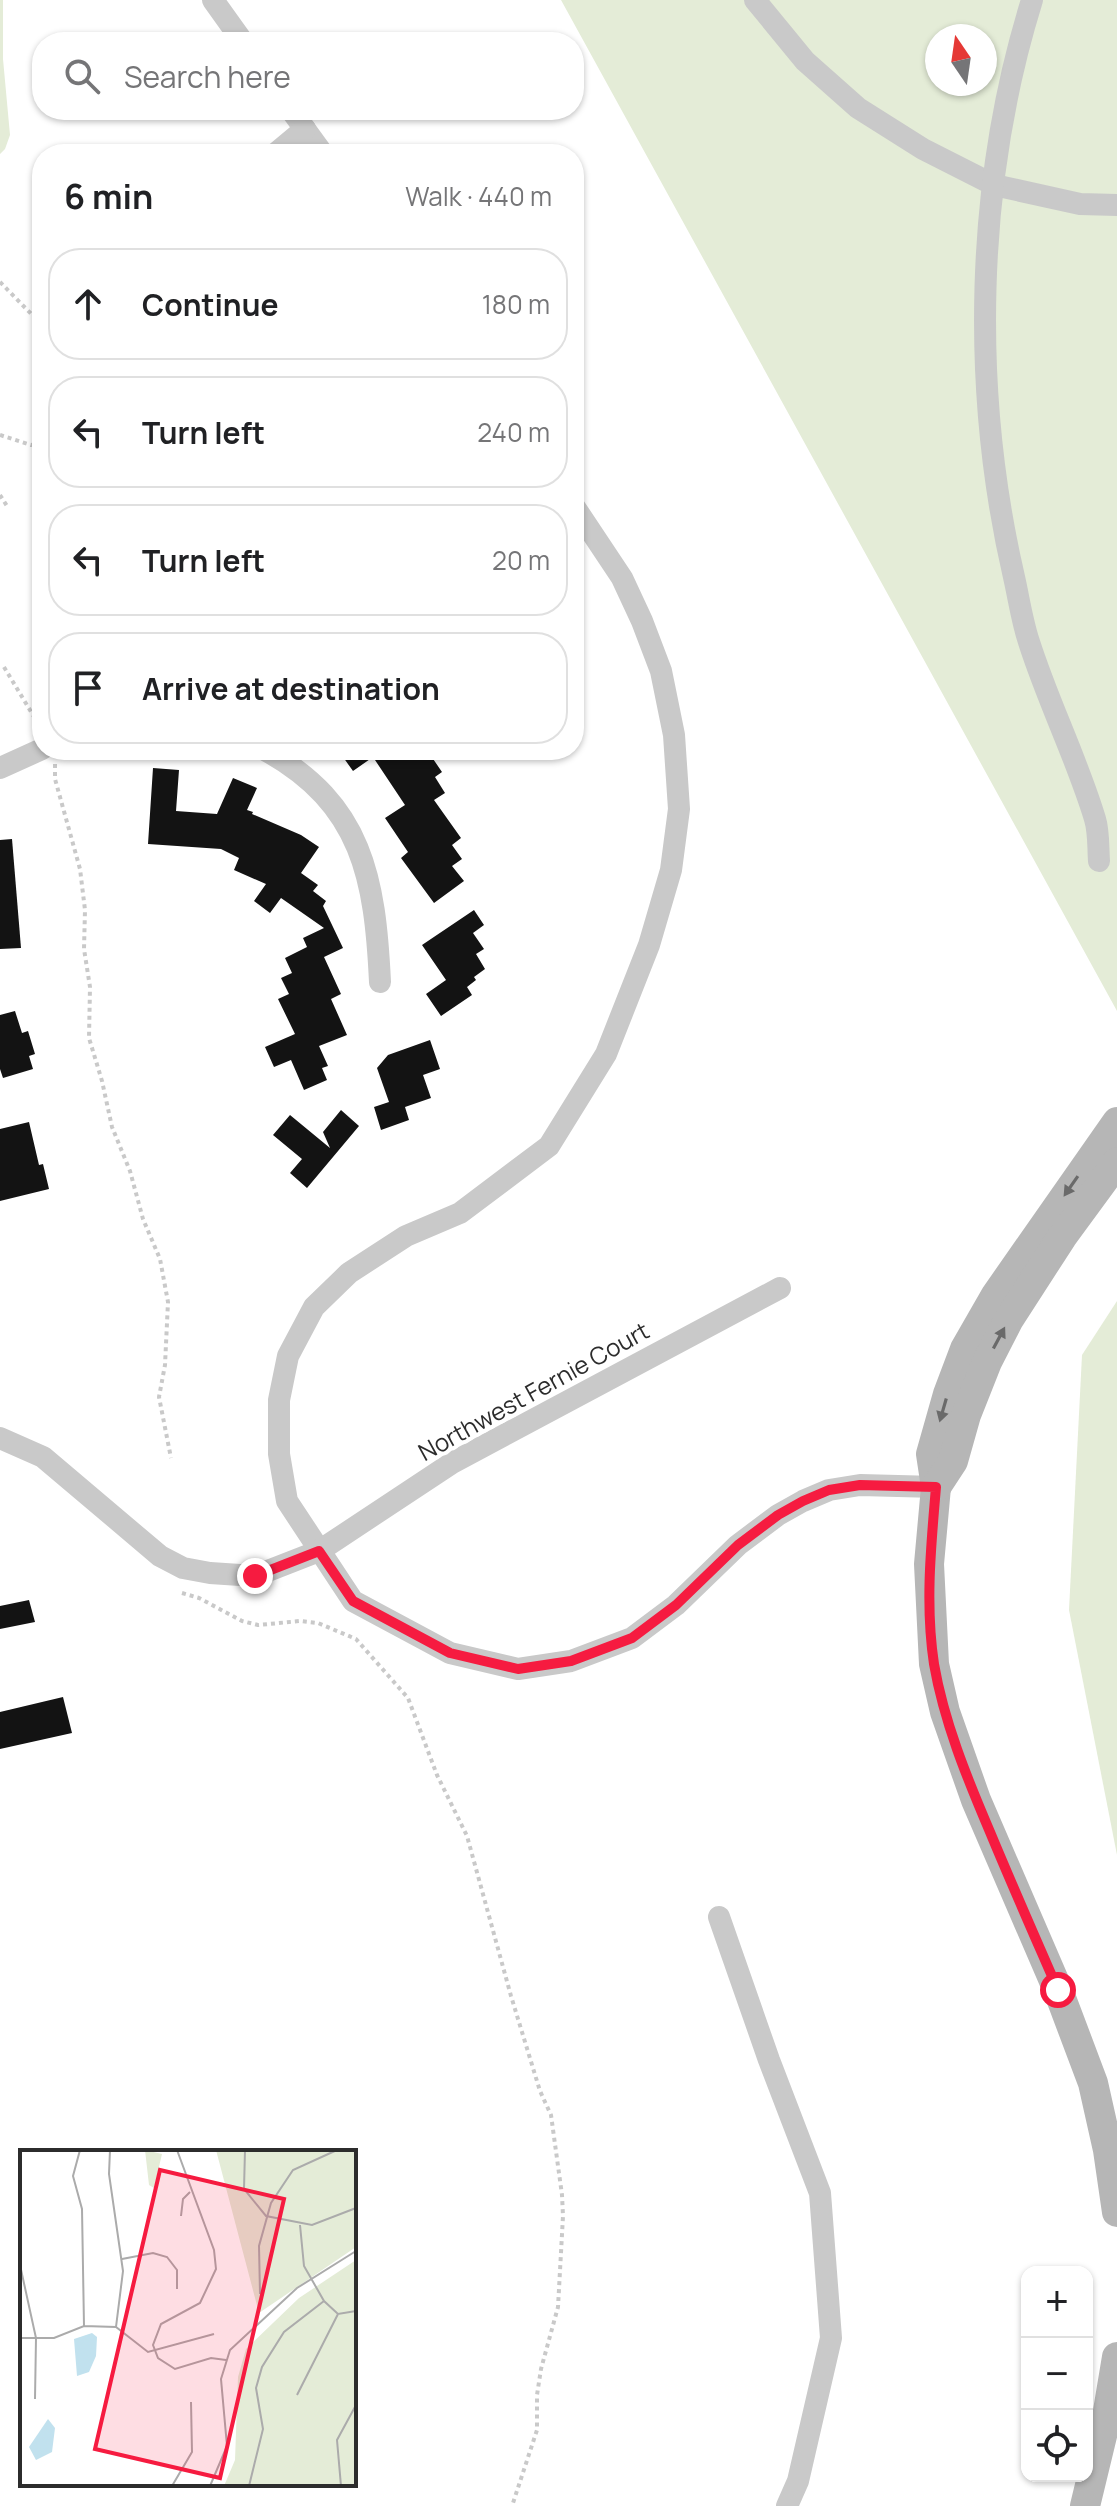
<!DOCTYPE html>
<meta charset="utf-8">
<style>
:root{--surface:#fff;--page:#f6f6f6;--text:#202124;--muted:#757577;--line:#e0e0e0}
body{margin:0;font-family:Manrope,sans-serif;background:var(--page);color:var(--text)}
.controls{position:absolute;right:24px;bottom:24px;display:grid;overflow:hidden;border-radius:16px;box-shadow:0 2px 6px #0004}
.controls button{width:72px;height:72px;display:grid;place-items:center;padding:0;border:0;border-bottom:2px solid var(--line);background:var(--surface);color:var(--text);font:40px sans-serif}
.compass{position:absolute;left:925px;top:24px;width:72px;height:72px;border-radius:50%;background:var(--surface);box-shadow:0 2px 6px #0004;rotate:347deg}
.stop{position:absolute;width:24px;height:24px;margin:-18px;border:6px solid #f61b40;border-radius:50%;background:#fff}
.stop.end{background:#f61b40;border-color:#fff;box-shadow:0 2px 8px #0008}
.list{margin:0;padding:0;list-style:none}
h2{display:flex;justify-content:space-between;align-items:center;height:104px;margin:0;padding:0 32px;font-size:34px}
h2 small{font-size:26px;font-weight:400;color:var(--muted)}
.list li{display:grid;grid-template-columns:52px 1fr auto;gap:24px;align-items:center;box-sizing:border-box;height:112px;margin:0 16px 16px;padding:0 16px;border:2px solid var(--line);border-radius:32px}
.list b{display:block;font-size:30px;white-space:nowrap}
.list em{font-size:26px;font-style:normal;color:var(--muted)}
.icon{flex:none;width:44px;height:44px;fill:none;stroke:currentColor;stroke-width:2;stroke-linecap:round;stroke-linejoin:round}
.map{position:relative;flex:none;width:1117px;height:2506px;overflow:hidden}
.search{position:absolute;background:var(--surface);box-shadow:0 2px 6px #0004;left:32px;top:32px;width:552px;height:88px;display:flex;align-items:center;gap:20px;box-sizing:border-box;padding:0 28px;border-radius:32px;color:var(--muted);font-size:30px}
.panel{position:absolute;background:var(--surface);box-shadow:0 2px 6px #0004;left:32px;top:144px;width:552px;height:616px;border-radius:32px}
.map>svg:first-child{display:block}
.green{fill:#e4ecd7;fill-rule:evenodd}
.building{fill:#131313}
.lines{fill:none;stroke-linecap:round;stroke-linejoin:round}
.path{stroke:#c9c9c9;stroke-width:4;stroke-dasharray:4 4;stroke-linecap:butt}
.minor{stroke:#c9c9c9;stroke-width:22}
.secondary{stroke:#b6b6b6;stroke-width:30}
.oneway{fill:#6a6a6a}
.route{stroke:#f61b40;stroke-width:10}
.labels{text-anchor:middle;stroke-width:8;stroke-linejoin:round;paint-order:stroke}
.street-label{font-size:24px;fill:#2c2c2c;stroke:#fff}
.inset-road{fill:none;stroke:#ababab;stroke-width:2}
.view{fill:#f61b40;fill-opacity:0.15;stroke:#f61b40;stroke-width:4}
.inset-edge{fill:none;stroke:#2c2c2c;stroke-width:4}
</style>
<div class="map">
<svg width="1117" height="2506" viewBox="0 0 1117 2506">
<rect width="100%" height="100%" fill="#fff"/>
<g class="green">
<path d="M0 0H3V59L10 135 5 149 0 154Z"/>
<path d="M561 0H1117V1011ZM937 36H985V84H937Z"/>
<path d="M1117 1301V1855L1069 1610 1082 1355Z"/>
</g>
<g class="building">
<path d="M338 750H427L442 772 435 777 445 793 434 800 461 838 452 845 462 859 452 866 464 881 434 903 401 858 408 852 385 818 405 805 373 757 353 771Z"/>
<path d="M153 768 179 770 176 811 217 814 233 778 257 788 247 810 253 812 252 814 301 835 319 847 301 873 318 885 313 891 326 901 323 906 343 948 324 957 341 994 331 999 347 1035 319 1046 328 1066 322 1068 327 1080 304 1090 291 1060 274 1067 265 1047 295 1034 278 999 289 994 281 978 292 973 285 958 307 947 303 938 324 928 281 898 270 913 254 901 266 884 234 870 239 858 221 849 148 844Z"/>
<path d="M12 839 21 948 0 949V840Z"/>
<path d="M474 910 484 925 473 933 484 949 476 954 485 969 474 977 476 980 467 987 472 995 441 1016 426 994 446 980 422 945Z"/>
<path d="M15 1011 22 1033 28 1031 35 1054 29 1056 33 1069 3 1078 0 1069V1015Z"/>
<path d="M430 1040 440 1069 423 1075 431 1098 405 1107 409 1120 381 1130 374 1107 389 1102 377 1068 388 1055Z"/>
<path d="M341 1110 359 1126 307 1188 290 1173 302 1159 273 1135 290 1115 330 1148 323 1132Z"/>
<path d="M29 1122 39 1165 43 1164 49 1189 0 1201V1129Z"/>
<path d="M29 1600 35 1622 0 1629V1606Z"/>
<path d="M63 1697 72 1733 0 1749V1712Z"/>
</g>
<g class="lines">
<g class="path">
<path d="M0 282 42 325"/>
<path d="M0 435 31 445 42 443"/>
<path d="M0 495 7 506"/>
<path d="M4 667 42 730"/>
<path d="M55 764V779L80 869 85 910 84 949 90 987 89 1038 102 1081 112 1127 130 1171 143 1219 160 1259 168 1302 165 1365 159 1397 171 1458"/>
<path d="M182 1593 199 1598 242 1621 258 1625 300 1621 318 1623 356 1639 408 1698 437 1775 467 1836 511 1996 540 2091 551 2115 562 2195 563 2216 558 2307 541 2369 537 2395V2430L512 2506"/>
</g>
<g class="minor">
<path d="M213 0 243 42"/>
<path d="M755 0 805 61 858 108 923 149 994 185 1080 204 1117 205"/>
<path d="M1032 0C975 183 971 391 1014 577 1019 599 1022 621 1029 642 1048 702 1077 759 1095 819 1099 832 1098 847 1099 861"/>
<path d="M291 110 323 154"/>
<path d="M275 154 305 129"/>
<path d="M574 506 622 578 642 621 661 671 674 735 679 809 671 870 649 945 606 1054 549 1146 460 1213 406 1236 349 1273 314 1307 288 1356 279 1400V1454L287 1501 353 1601 450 1653 518 1669 571 1661 632 1638 676 1605 738 1545 778 1515 803 1501 829 1490 860 1485 936 1487"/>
<path d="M265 750C363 804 375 879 380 982"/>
<path d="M0 768 42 749"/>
<path d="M0 1438 43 1457 160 1556 183 1568 210 1573 255 1576 319 1551 452 1463 780 1288"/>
<path d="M719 1917 769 2060 820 2193 831 2338 798 2481 787 2506"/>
</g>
<g class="secondary">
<path d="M1117 1122 996 1295 965 1349 948 1394 931 1454 936 1487 929 1564 934 1664 945 1712 976 1800 1058 1990 1093 2083 1108 2150 1117 2212"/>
<path d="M936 1487 953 1461 966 1415 987 1362 1009 1319 1062 1237 1117 1162"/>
<path d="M1085 2506 1108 2411 1117 2357"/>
</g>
</g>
<defs><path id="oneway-solid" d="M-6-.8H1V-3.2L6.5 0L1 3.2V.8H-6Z" transform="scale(2)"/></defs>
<g class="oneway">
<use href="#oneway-solid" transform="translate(1071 1186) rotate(125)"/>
<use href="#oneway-solid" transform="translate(999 1338) rotate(-62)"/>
<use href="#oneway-solid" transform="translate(943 1410) rotate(106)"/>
</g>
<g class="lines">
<path class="route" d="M255 1576 319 1551 353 1601 450 1653 518 1669 571 1661 632 1638 676 1605 738 1545 778 1515 803 1501 829 1490 860 1485 936 1487C931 1546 925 1605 934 1664 944 1722 967 1778 990 1832 1012 1885 1035 1937 1058 1990"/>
</g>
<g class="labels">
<g class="street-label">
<text transform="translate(534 1392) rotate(-29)" y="8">Northwest Fernie Court</text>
</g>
</g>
<g transform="translate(20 2150)">
<rect width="336" height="336" fill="#fff"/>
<path d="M125 0 142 4 134 38 129 35ZM196 0H336V97L239 163ZM336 110V336H204L215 310 218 227 226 199 279 148Z" fill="#e4ecd7"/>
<path d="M72 183 77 187 76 206 69 222 57 226 54 189ZM28 269 35 278 32 302 16 310 9 297Z" fill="#c1e1ee"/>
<path class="inset-road" d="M60 0 53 26 62 59 64 176M90 0 89 24 103 121 96 177M157 0 194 100 196 119 180 153 141 174 133 195 138 208 155 219 191 208 206 210M225 0 224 39 246 66 292 75 336 58M161 66 163 49 170 42M280 75 284 116 304 151 318 164 336 161M102 109 133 103 147 107 157 120V139M0 115 16 188 15 249M240 144 239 96 251 53 273 20 317 0M0 188H34L64 176 96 177 128 202 194 184M277 245 318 164M152 336 172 302 171 252M190 336 207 296 201 229 210 200 277 138 336 101M229 336 243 279 236 238 242 217 264 182 304 151M321 336 317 290 336 255"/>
<path class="view" d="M140 20 264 49 200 328 75 299Z"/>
<rect width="336" height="336" class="inset-edge"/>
</g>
</svg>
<div class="controls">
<button>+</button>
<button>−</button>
<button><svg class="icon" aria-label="locate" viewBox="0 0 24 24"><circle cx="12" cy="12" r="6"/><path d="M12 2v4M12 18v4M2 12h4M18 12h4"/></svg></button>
</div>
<svg class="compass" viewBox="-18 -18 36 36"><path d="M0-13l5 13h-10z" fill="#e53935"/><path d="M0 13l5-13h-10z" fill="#757577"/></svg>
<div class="stop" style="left:1058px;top:1990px"></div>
<div class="stop end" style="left:255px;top:1576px"></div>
<div class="search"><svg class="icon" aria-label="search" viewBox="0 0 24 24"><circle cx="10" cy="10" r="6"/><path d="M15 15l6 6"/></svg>Search here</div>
<section class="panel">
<h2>6 min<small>Walk · 440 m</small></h2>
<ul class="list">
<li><svg class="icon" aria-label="ahead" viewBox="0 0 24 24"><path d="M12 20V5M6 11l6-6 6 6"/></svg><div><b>Continue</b></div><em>180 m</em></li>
<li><svg class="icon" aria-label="left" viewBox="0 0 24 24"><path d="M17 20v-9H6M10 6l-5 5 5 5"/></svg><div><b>Turn left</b></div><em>240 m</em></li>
<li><svg class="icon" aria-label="left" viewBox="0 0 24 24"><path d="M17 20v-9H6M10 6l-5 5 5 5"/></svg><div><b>Turn left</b></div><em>20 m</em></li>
<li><svg class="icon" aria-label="arrive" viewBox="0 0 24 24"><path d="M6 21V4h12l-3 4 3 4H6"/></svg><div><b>Arrive at destination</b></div></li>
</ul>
</section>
</div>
